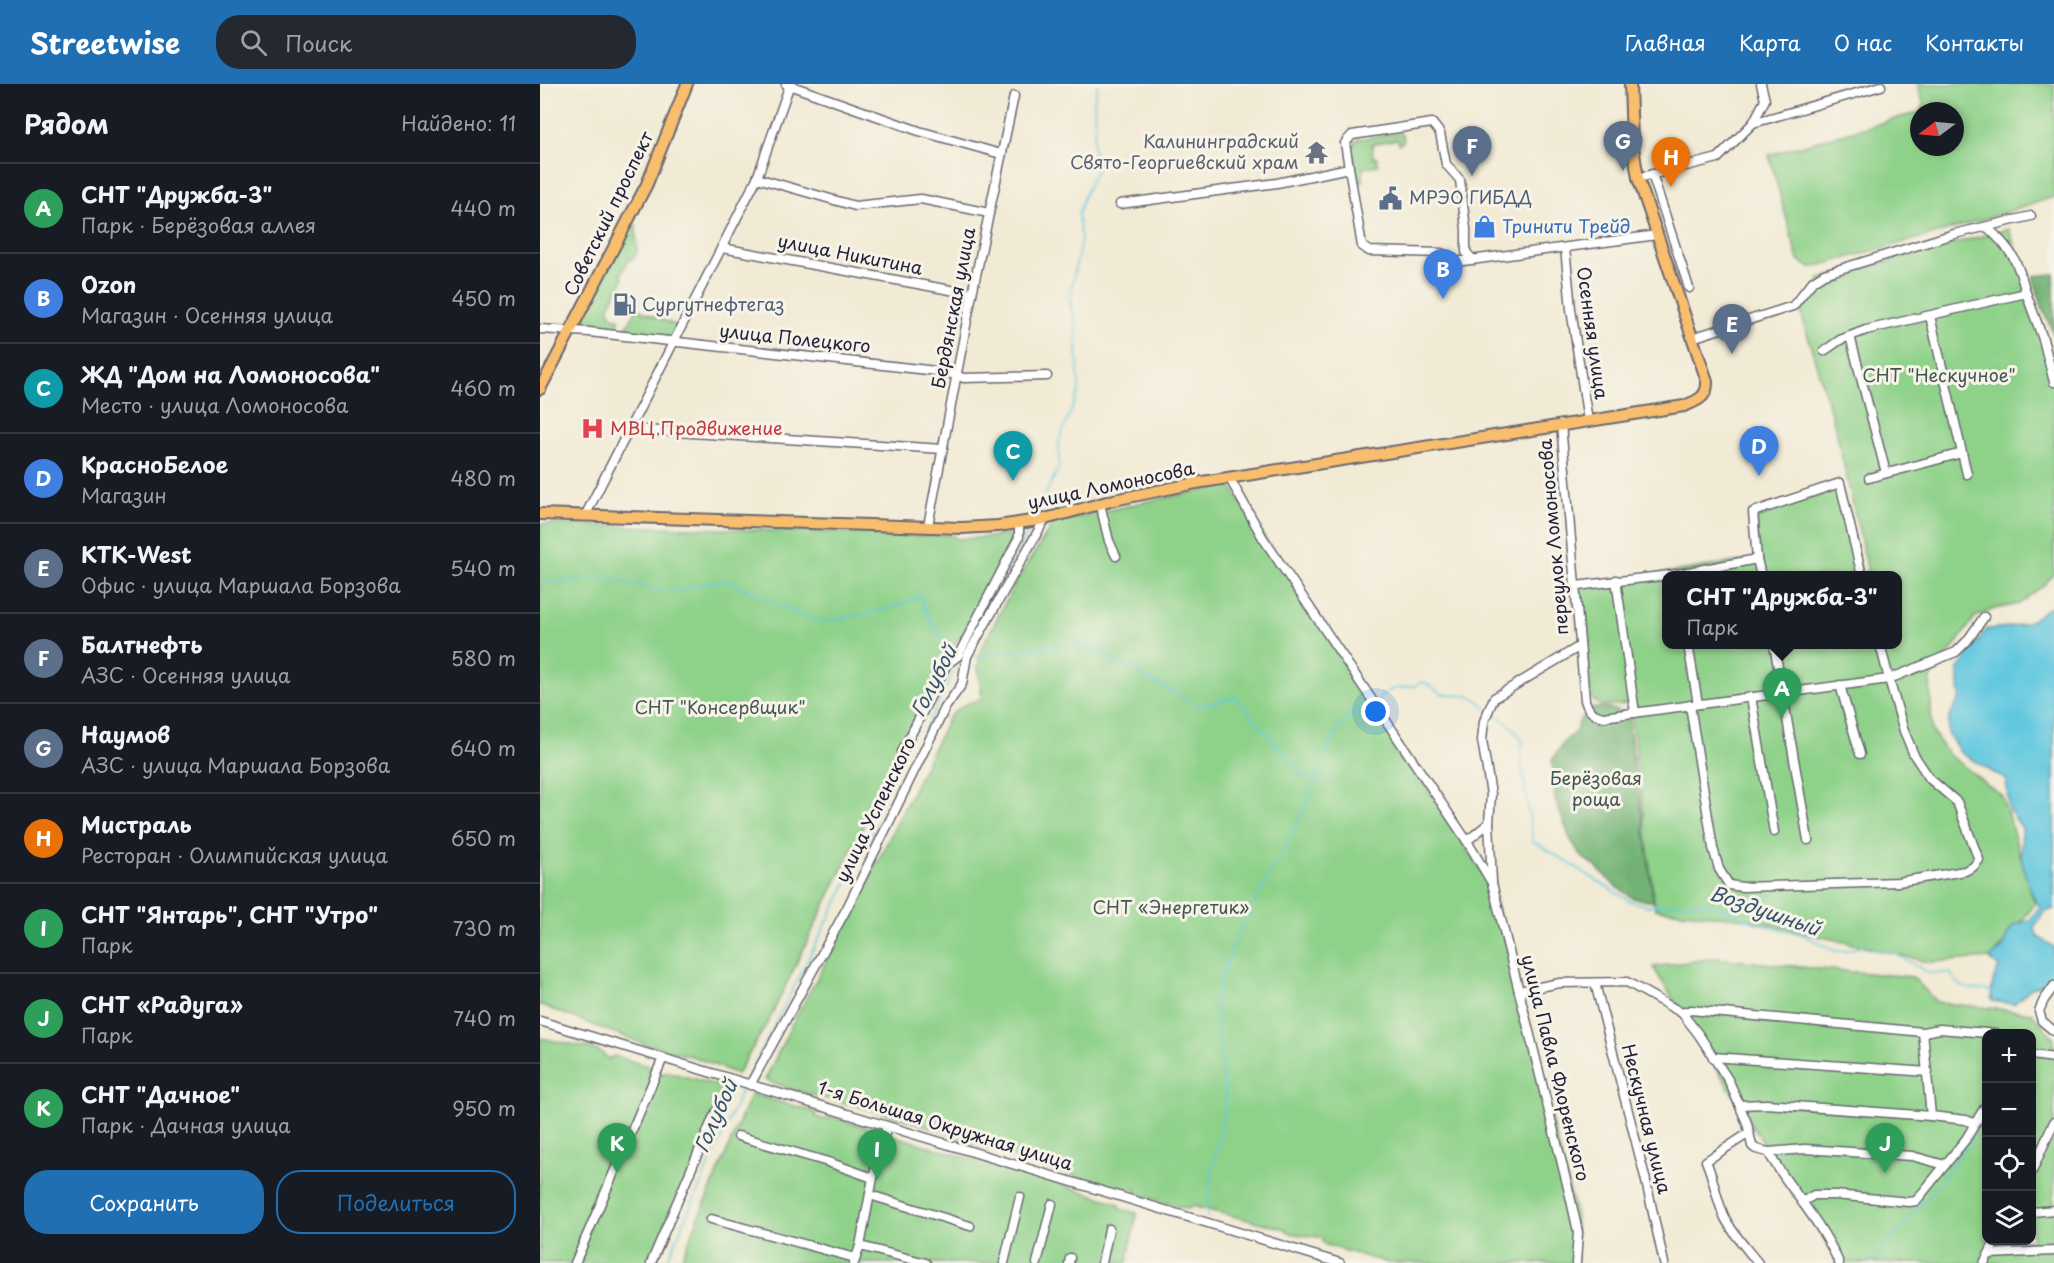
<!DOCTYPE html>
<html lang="ru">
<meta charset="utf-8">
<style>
:root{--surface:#171b24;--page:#242831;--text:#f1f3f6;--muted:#9ea1a6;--line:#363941;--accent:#1f6fb2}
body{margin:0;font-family:"Playpen Sans",sans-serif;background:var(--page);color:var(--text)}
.controls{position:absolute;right:18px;bottom:18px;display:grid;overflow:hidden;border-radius:12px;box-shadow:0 3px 9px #0003}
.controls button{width:54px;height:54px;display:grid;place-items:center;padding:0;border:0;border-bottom:2px solid var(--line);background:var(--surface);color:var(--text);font:30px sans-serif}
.compass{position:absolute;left:1370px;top:18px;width:54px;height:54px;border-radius:50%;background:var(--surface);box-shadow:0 3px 9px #0003;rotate:254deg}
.you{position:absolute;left:836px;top:628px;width:21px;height:21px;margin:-15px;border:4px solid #fff;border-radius:50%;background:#1a73e8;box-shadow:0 0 0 9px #1a73e833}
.badge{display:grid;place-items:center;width:39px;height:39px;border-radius:50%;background:var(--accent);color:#fff;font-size:20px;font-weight:700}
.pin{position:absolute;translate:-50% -50px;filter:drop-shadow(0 2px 3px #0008)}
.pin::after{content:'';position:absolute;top:32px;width:21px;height:18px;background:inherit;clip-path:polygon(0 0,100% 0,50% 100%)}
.popup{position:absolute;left:1122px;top:487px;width:240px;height:78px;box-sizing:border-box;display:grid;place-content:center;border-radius:12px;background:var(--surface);filter:drop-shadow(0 2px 4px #0005);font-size:20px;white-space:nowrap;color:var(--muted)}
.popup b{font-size:22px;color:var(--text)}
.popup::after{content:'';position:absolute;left:50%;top:100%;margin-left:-12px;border:12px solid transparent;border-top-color:var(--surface)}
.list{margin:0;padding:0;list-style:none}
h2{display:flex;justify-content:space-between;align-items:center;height:78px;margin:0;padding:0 24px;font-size:26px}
h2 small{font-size:20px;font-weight:400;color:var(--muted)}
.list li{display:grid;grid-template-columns:39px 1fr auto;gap:18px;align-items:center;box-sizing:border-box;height:90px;padding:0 24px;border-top:2px solid var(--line)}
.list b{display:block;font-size:22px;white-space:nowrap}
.list p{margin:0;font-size:20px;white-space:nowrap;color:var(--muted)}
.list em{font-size:20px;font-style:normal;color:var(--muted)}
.actions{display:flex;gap:12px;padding:18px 24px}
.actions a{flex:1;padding:14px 0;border:2px solid var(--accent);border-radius:24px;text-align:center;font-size:21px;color:var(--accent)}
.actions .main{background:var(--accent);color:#fff}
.icon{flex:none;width:33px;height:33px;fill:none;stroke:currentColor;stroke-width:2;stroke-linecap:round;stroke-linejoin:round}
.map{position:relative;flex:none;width:1514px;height:1179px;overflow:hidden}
header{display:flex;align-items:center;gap:36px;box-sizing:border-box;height:84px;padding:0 30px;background:var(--accent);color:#fff}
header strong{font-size:28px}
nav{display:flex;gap:33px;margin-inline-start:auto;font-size:21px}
.search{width:420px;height:54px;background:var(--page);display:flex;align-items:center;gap:15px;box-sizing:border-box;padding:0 21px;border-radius:24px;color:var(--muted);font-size:22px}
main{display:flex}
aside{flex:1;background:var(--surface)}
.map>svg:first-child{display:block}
.green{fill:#8ed189;stroke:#587a62;stroke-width:1.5;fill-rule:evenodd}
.forest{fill:#72b375;stroke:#4a6a58;stroke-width:1.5}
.water{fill:#62c8df;stroke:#42758d;stroke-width:1.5}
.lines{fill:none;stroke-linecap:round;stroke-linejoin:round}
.stream{stroke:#62c8df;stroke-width:1.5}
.minor-casing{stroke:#6a6871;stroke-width:11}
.major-casing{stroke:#6a6871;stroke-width:14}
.minor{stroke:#fff;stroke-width:8}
.major{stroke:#f9be6d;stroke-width:10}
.labels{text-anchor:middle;stroke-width:6;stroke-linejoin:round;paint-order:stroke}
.worship-label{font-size:18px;fill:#5b616d;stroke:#f7f3e8;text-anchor:end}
.service-label{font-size:18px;fill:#4e5e75;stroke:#f7f3e8;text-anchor:start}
.street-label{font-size:18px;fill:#22223b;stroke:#f7f3e8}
.shop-label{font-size:18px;fill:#366cbe;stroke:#f7f3e8;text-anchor:start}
.park-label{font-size:18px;fill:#425752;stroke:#f7f3e8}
.health-label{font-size:18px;fill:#be3a42;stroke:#f7f3e8;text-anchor:start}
.water-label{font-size:20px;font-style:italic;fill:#35546c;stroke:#f7f3e8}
</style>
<header>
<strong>Streetwise</strong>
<div class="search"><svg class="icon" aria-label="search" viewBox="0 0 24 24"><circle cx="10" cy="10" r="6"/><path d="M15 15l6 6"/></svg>Поиск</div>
<nav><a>Главная</a><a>Карта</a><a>О нас</a><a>Контакты</a></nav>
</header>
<main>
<aside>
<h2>Рядом<small>Найдено: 11</small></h2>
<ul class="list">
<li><span class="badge" style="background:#2e9e5b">A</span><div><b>СНТ &quot;Дружба-3&quot;</b><p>Парк · Берёзовая аллея</p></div><em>440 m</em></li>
<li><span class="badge" style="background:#3f7fe0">B</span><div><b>Ozon</b><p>Магазин · Осенняя улица</p></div><em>450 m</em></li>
<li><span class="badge" style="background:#0f9aa8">C</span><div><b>ЖД &quot;Дом на Ломоносова&quot;</b><p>Место · улица Ломоносова</p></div><em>460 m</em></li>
<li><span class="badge" style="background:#3f7fe0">D</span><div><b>КрасноБелое</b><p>Магазин</p></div><em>480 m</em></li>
<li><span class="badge" style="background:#5c6f8a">E</span><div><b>KTK-West</b><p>Офис · улица Маршала Борзова</p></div><em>540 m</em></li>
<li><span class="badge" style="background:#5c6f8a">F</span><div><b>Балтнефть</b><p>АЗС · Осенняя улица</p></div><em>580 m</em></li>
<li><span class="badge" style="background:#5c6f8a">G</span><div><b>Наумов</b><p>АЗС · улица Маршала Борзова</p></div><em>640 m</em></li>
<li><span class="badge" style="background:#e8710a">H</span><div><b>Мистраль</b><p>Ресторан · Олимпийская улица</p></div><em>650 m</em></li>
<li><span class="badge" style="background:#2e9e5b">I</span><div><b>СНТ &quot;Янтарь&quot;, СНТ &quot;Утро&quot;</b><p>Парк</p></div><em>730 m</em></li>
<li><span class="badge" style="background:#2e9e5b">J</span><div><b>СНТ «Радуга»</b><p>Парк</p></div><em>740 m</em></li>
<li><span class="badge" style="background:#2e9e5b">K</span><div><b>СНТ &quot;Дачное&quot;</b><p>Парк · Дачная улица</p></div><em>950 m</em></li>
</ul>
<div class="actions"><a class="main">Сохранить</a><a>Поделиться</a></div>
</aside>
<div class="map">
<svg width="1514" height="1179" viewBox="0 0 1514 1179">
<rect width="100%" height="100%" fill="#f7f3e8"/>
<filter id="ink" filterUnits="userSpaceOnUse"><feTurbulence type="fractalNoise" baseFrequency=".0167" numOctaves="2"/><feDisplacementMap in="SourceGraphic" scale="12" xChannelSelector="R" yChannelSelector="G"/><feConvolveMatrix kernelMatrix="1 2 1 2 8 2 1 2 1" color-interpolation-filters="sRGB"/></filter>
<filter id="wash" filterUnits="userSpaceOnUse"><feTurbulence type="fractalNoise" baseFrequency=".008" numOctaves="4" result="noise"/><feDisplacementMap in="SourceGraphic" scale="24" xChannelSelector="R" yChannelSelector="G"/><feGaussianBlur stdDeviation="1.35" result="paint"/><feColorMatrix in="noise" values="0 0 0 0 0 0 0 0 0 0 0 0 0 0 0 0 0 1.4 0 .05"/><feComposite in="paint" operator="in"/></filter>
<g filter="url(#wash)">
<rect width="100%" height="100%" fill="#f1ead4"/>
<g class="green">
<path d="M1377 0H1514V113L1406 147 1270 184 1258 176 1229 71 1379 28V63H1415V27H1380L1384 21Z"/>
<path d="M861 49 864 55 862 59 859 60 858 55 832 60 833 74H837L838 81 823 84V97L818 99 812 63 818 55Z"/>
<path d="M92 139 96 141 97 168 93 176 89 175 81 190 83 195 68 224 73 233 80 235 77 243C67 248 49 245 41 239Z"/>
<path d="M1469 145 1514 276V489L1505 500 1479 520 1454 525 1435 533 1390 596 1392 647 1408 670 1462 712 1495 820 1452 874 1388 878 1207 835 1115 825 1090 620 1061 622 1052 615 1040 503 1220 474 1215 431 1301 404 1322 490 1328 487 1296 346 1261 229 1280 195ZM1126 492H1358V560H1126Z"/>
<path d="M97 225 137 242 132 253 86 249 85 245Z"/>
<path d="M690 401 951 802 1036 1132V1179H848L786 1161 782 1158 783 1154C771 1151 759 1152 747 1148L746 1145 652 1122 648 1125 595 1110 596 1106 593 1104 587 1109 562 1100 482 1077C462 1066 435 1067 418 1052L348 1030 257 1007 225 996 250 944 314 826 409 633C419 623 427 618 442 615L438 582 441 565 478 494 514 439 608 417Z"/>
<path d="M0 440 364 450 370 452 412 451 418 455 450 453 476 449 423 552 417 556 374 637 229 936 197 990 154 973 107 961 0 921Z"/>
<path d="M1176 874 1280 885 1373 893 1396 918 1492 929 1514 955V1179H1299L1113 883ZM1446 950H1492V1156H1446Z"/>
<path d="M0 954 51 964 62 969 69 975 74 972 118 985 122 990 128 988 188 1004 115 1179H0Z"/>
<path d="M211 1010 269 1026 276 1029V1033L287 1036 289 1033 299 1035 427 1074C434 1075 443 1075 448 1081L517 1099 580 1120V1125L597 1129 587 1179H153L141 1176Z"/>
</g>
<g class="forest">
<path d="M1514 190V251L1502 223 1493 192Z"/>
<path d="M1053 624H1069L1089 630C1091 674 1101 719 1107 763 1110 781 1110 799 1114 818L1093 814 1074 801 1054 781 1043 774 1030 755 1015 715 1012 676 1024 658 1036 647 1040 636Z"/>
</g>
<path class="water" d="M1514 521V825L1505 827 1494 843 1498 853 1514 863V892L1505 899 1491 904 1474 920 1452 917C1450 904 1453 894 1459 883L1450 875 1464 862 1467 851 1474 841 1491 835 1500 822 1494 815 1485 790 1481 771 1482 744 1469 726 1466 696 1421 669 1408 650 1409 633 1420 614 1418 585 1447 545C1461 544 1478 543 1490 537 1499 532 1504 525 1514 521Z"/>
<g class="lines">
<g class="stream">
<path d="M495 431 519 383V357L539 307 536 237 531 225 530 211 541 156 538 132 543 114 556 86 553 61 555 44 554 18 558 0"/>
<path d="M0 498 75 495 119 507 137 506 177 497 191 498 253 528 281 538 323 531 363 520 378 512 382 514C386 537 400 552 416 568"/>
<path d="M431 556 490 443"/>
<path d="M431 573 540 558 658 622 696 613 766 695 777 693 780 684"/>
<path d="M837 619 842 611 853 605 875 602 881 598 886 599 902 610 928 612 938 616 946 625"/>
<path d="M953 628 973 644 982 656 981 676 993 758 998 760 1090 817 1108 822 1166 818 1198 830 1215 839 1264 851 1295 867H1305L1326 861 1357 871 1389 889H1410C1423 909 1430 904 1451 907"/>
<path d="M784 673C789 662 803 634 813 629 819 626 826 626 832 623"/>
<path d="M206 997 420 576"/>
<path d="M667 1133 672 1085 680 1052 686 1016 675 923 684 884 704 839 755 744 777 693"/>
<path d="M126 1179 204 1001"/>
<path d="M1330 1179C1372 1131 1414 1086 1446 1030"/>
</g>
</g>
</g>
<g filter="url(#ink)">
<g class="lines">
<defs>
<g id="minor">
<path d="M246 0 379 47 461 70"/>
<path d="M1213 39 1225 16 1221 0"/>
<path d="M1112 90 1149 204"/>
<path d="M217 94 315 122 381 115 449 129"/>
<path d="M1098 94 1178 74 1213 39 1341 2"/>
<path d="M580 120 737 99 809 84"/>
<path d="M1447 143C1472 166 1478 177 1486 209"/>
<path d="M182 164 432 210"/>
<path d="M1025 164 1031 225 1048 337"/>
<path d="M917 177 901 169 829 167 822 162 805 59 812 51 892 39 900 49 906 80 920 96 926 145V168L933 176"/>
<path d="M901 180 1117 151"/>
<path d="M1390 232 1427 390"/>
<path d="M0 245 49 248 405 288 424 294 507 292"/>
<path d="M1310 252 1346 389"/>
<path d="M1152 254 1253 222 1273 197 1284 190 1414 150 1491 132"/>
<path d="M1284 267 1300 256 1326 246 1486 209 1503 255 1514 298"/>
<path d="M1021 340 1045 616C1048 627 1052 630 1063 633L1349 595 1340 560"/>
<path d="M88 345 403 365"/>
<path d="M1329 394 1422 369"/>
<path d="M690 395 723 454 927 757 952 799 1030 1112 1038 1148 1036 1179"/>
<path d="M560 420 569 457 576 472"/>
<path d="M45 432 217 94 250 0"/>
<path d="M388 442 432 210 474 12"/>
<path d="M1217 475 1213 428 1300 399 1322 492"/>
<path d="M1138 490 1217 475 1221 492"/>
<path d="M1076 496 1095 629"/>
<path d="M1036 502 1138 490V492"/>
<path d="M1148 560 1158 620"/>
<path d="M1234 560 1268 756"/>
<path d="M1300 601 1320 670"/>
<path d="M1211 613 1234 748"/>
<path d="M1150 621 1173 764 1179 785 1189 801 1202 803 1358 798 1425 787 1433 783 1439 776 1417 718 1390 695 1374 671 1364 647 1349 595 1416 568 1427 557 1444 533"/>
<path d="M362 668 407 580 418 572 479 453V439"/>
<path d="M927 757 949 739"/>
<path d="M952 798 949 739 951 710 942 656 944 637 954 614 1040 562"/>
<path d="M1055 899 1105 1093 1124 1179"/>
<path d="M1514 902 1504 916 1499 927 1502 937 1514 947"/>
<path d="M979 907 1020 899 1087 898 1142 929 1159 951 1189 997 1207 1039 1212 1062 1216 1065 1228 1068C1250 1106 1282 1138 1299 1179"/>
<path d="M1142 929 1151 926 1383 948 1400 945 1458 950"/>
<path d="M0 937 800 1179"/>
<path d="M1383 948 1391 1032 1426 1036 1435 1040"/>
<path d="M1492 971 1514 974"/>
<path d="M1173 973 1388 988"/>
<path d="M210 1001 307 824 405 624 422 600 427 572 505 435"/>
<path d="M1200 1021 1226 1020 1391 1032"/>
<path d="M1209 1049 1166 1077C1174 1095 1176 1114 1184 1132 1192 1149 1206 1164 1218 1179"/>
<path d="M198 1052 288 1078 333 1094"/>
<path d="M1228 1068 1265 1065 1372 1072 1405 1081"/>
<path d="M1492 1087 1514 1038"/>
<path d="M330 1111 430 1142"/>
<path d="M1262 1118 1274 1111H1295L1369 1118 1376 1117 1426 1055 1446 1021"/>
<path d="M1492 1128 1514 1126"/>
<path d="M171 1135 315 1174"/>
<path d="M320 1162 386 1179"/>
<path d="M1449 1170 1514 1167"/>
<path d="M35 1179 123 974"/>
<path d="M111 1179 174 1032 194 996"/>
<path d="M314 1179 320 1162 333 1094 347 1042"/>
<path d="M464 1179 480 1113"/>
<path d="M497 1179 512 1120"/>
<path d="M529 1179 530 1174"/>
<path d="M562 1179 569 1145"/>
<path d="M1444 1179 1456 1156"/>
</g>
<g id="major">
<path d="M0 305 107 100 147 0"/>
<path d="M0 430 422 444 458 442 505 435 574 416 656 399 1144 322C1157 317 1168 313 1167 297L1098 94 1092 57 1090 0"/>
</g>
</defs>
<use href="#minor" class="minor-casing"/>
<use href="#major" class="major-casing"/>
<use href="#minor" class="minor"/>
<use href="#major" class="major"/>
</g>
</g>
<defs>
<symbol id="temple-bare" viewBox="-9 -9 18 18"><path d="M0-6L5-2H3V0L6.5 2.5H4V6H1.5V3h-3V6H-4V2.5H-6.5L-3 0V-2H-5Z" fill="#6b7280" stroke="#f7f3e8" stroke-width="2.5" paint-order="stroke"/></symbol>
<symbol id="civic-bare" viewBox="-9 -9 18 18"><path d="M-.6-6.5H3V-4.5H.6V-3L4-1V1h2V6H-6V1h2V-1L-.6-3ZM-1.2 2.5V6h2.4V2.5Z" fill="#5c6f8a" stroke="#f7f3e8" stroke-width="2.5" paint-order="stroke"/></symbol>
<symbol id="shop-bare" viewBox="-9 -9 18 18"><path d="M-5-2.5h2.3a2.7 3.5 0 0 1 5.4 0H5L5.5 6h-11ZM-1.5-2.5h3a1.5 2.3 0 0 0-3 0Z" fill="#3f7fe0" stroke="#f7f3e8" stroke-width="2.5" paint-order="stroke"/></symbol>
<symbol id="fuel-bare" viewBox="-9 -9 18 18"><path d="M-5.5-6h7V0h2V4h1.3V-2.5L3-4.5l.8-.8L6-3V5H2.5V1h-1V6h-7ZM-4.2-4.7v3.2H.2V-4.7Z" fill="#5c6f8a" stroke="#f7f3e8" stroke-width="2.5" paint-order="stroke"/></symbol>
<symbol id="hospital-bare" viewBox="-9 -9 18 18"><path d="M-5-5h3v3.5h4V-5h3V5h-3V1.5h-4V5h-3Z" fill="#e0444e" stroke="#f7f3e8" stroke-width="2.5" paint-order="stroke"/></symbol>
</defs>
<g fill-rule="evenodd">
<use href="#temple-bare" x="760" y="52" width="33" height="33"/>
<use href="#civic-bare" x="834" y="98" width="33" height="33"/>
<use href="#shop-bare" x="928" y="126" width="33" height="33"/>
<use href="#fuel-bare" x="68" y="204" width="33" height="33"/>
<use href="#hospital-bare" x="36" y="328" width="33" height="33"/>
</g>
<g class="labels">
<g class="worship-label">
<text x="759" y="64">Калининградский<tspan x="759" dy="21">Свято-Георгиевский храм</tspan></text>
</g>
<g class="service-label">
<text x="869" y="120">МРЭО ГИБДД</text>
<text x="102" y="227">Сургутнефтегаз</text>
</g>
<g class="street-label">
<text transform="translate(69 130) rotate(-64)" y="6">Советский проспект</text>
<text transform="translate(310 171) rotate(11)" y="6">улица Никитина</text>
<text transform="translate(414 224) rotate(-79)" y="6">Бердянская улица</text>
<text transform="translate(1052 249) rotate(82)" y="6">Осенняя улица</text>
<text transform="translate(255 255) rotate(6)" y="6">улица Полецкого</text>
<text transform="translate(571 402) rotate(-12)" y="6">улица Ломоносова</text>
<text transform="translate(1014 453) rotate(-95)" y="6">переулок Ломоносова</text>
<text transform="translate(336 726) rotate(-64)" y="6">улица Успенского</text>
<text transform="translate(1015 984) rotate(76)" y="6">улица Павла Флоренского</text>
<text transform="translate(1106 1035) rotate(76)" y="6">Нескучная улица</text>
<text transform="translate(405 1042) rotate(17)" y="6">1-я Большая Окружная улица</text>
</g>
<g class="shop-label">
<text x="962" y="149">Тринити Трейд</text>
</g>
<g class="park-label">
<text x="1399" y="298">СНТ "Нескучное"</text>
<text x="180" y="630">СНТ "Консервщик"</text>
<text x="1056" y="701">Берёзовая<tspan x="1056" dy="21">роща</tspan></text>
<text x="631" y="830">СНТ «Энергетик»</text>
</g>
<g class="health-label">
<text x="70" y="351">МВЦ Продвижение</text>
</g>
<g class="water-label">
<text transform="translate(394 597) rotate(-63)" y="7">Голубой</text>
<text transform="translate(1225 827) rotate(19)" y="7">Воздушный</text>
<text transform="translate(176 1032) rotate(-66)" y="7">Голубой</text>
</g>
</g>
</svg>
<div class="controls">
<button>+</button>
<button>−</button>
<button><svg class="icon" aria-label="locate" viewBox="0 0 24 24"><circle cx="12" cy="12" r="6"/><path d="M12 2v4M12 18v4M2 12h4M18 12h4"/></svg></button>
<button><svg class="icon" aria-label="layers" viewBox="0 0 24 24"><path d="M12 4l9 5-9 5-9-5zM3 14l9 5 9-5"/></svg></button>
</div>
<svg class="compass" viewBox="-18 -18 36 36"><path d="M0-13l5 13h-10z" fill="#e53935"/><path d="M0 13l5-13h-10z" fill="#9ea1a6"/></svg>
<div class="you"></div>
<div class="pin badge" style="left:1242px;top:634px;background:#2e9e5b">A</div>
<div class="popup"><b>СНТ &quot;Дружба-3&quot;</b>Парк</div>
<div class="pin badge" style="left:903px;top:215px;background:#3f7fe0">B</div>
<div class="pin badge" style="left:473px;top:397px;background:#0f9aa8">C</div>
<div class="pin badge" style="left:1219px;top:392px;background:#3f7fe0">D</div>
<div class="pin badge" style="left:1192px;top:270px;background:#5c6f8a">E</div>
<div class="pin badge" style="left:932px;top:92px;background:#5c6f8a">F</div>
<div class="pin badge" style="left:1083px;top:87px;background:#5c6f8a">G</div>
<div class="pin badge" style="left:1131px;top:103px;background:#e8710a">H</div>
<div class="pin badge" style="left:337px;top:1095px;background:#2e9e5b">I</div>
<div class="pin badge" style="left:1345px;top:1089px;background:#2e9e5b">J</div>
<div class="pin badge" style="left:77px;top:1089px;background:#2e9e5b">K</div>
</div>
</main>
